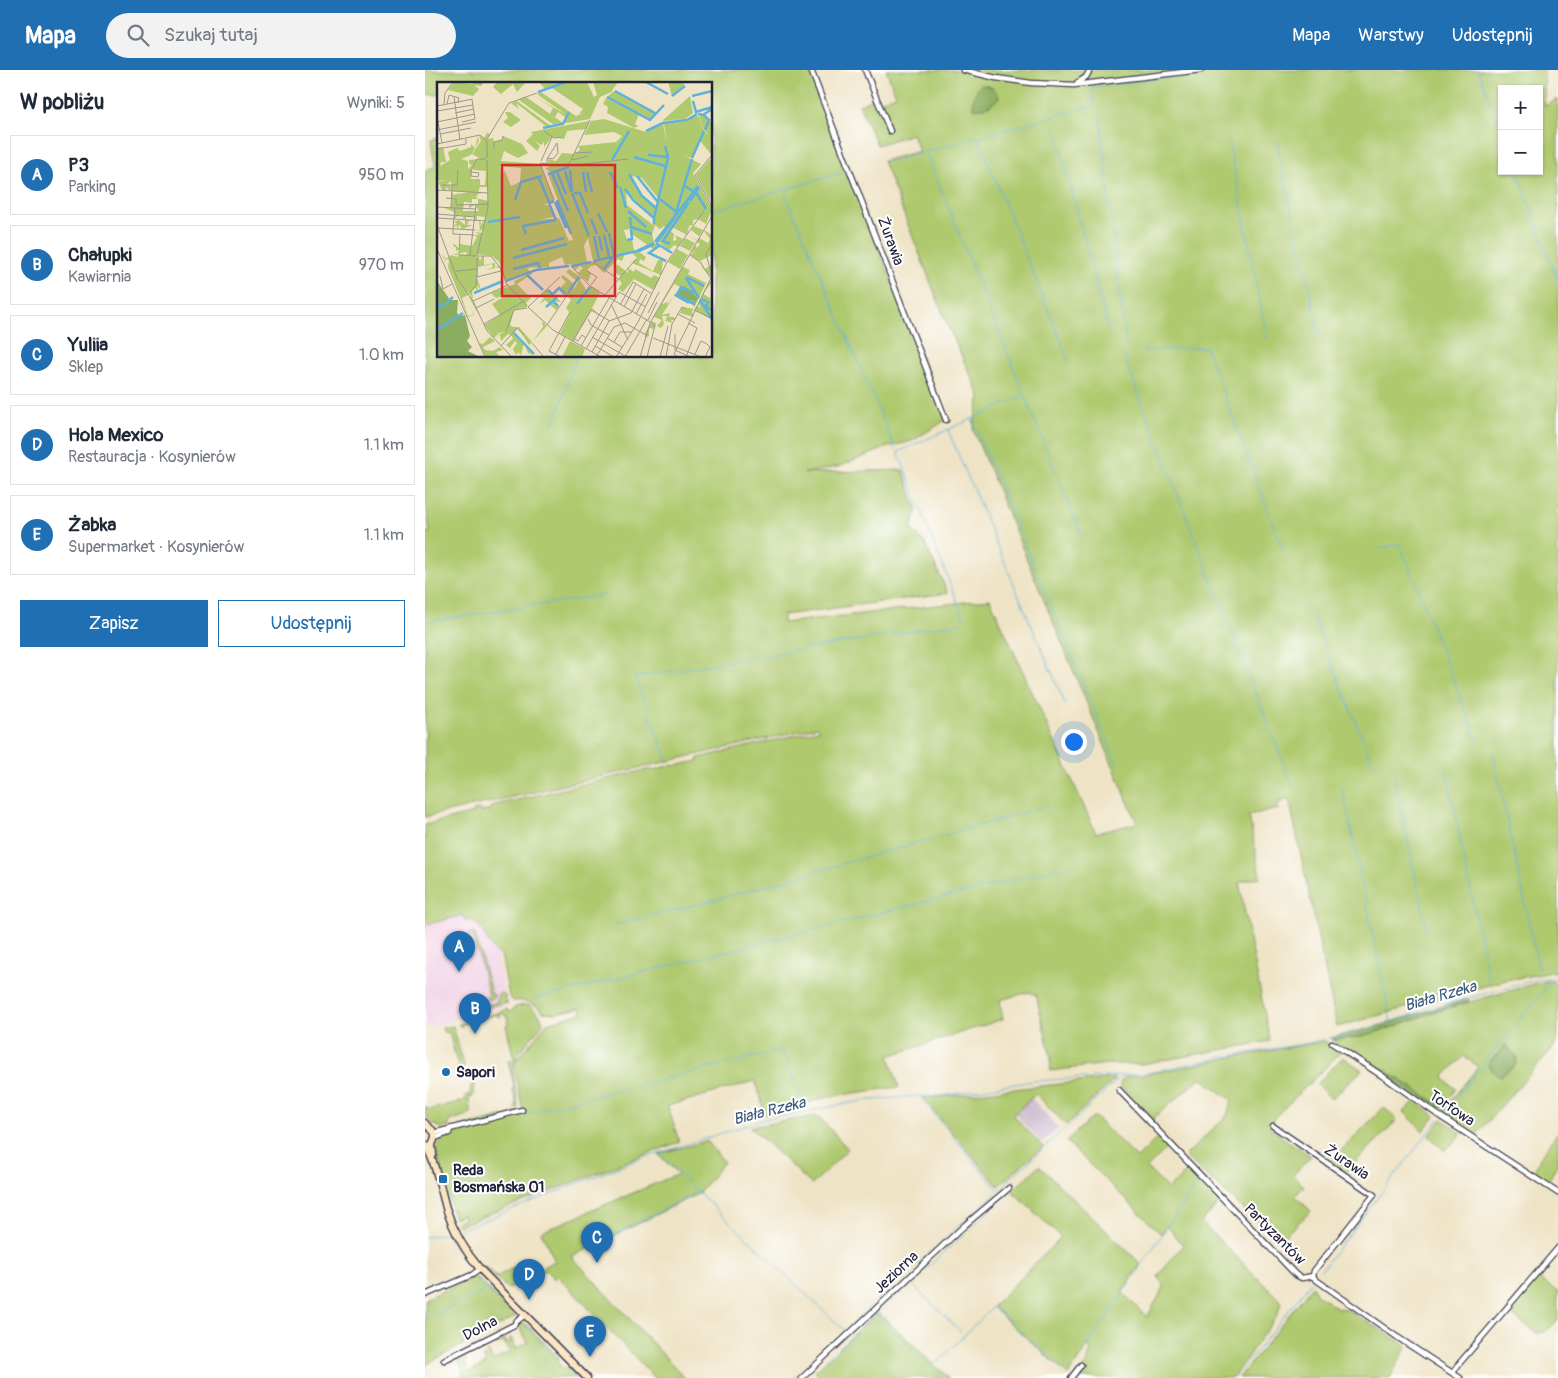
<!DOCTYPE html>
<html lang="pl">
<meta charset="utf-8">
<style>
:root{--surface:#fff;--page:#f2f2f3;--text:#1f2937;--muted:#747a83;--line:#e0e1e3;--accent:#1f6fb2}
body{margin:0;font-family:Pangolin,sans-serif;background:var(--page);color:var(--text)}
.controls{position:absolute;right:15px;top:15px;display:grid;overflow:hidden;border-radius:0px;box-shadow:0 1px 4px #0004}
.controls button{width:45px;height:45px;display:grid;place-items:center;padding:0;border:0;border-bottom:1px solid var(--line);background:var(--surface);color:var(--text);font:25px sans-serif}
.you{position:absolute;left:648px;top:671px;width:18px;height:18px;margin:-12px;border:4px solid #fff;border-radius:50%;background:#1a73e8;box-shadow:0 0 0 8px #1a73e833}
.badge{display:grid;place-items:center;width:32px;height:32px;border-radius:50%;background:var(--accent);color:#fff;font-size:16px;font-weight:700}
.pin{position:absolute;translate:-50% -41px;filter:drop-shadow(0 1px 2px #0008)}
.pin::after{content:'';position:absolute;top:26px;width:18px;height:15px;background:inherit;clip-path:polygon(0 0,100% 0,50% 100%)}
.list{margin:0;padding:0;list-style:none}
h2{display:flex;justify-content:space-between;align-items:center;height:65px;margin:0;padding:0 20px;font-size:21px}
h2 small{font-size:16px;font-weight:400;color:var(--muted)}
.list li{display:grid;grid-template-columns:32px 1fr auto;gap:15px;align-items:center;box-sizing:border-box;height:80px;margin:0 10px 10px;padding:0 10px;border:1px solid var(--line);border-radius:0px}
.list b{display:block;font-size:19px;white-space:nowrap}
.list p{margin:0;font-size:16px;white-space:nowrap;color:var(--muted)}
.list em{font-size:16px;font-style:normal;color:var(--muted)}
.actions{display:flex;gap:10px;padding:15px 20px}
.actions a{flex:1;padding:11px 0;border:1px solid var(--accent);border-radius:0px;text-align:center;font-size:18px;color:var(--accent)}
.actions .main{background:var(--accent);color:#fff}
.icon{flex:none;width:28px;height:28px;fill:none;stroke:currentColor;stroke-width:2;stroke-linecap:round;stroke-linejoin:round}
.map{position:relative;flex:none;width:1133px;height:1308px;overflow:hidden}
header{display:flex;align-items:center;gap:30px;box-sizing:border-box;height:70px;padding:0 25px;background:var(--accent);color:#fff}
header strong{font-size:24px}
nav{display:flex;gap:28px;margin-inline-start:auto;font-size:18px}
.search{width:350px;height:45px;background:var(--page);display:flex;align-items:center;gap:12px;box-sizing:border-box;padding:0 18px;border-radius:28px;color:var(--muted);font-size:19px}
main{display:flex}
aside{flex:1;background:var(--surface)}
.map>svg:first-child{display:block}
.built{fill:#f1d0e3}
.industrial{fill:#cebed1}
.green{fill:#afc96e;stroke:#687654;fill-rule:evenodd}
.forest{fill:#8bad61;stroke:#56684e}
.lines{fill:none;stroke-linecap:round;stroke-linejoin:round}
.stream{stroke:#60b1db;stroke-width:1}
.minor-casing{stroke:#413f50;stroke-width:7}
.secondary-casing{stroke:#413f50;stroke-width:9}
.minor{stroke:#fff;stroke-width:4.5}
.secondary{stroke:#fbe6c4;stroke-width:6}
.poi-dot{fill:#1f6fb2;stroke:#fff;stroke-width:2}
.labels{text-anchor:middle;stroke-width:4;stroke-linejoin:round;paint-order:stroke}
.street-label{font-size:15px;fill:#22223b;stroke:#fff}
.poi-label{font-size:15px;font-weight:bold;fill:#22223b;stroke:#fff;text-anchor:start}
.water-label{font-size:16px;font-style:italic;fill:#3b5b7b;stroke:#fff}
.inset-river{fill:none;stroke:#60b1db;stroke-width:2.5}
.inset-road{fill:none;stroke:#9c968e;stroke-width:1}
.view{fill:#d62828;fill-opacity:0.15;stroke:#d62828;stroke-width:2.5}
.inset-edge{fill:none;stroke:#22223b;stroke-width:2.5}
</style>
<header>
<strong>Mapa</strong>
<div class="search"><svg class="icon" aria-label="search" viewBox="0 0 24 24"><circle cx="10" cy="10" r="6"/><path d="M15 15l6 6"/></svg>Szukaj tutaj</div>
<nav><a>Mapa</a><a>Warstwy</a><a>Udostępnij</a></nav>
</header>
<main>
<aside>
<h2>W pobliżu<small>Wyniki: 5</small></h2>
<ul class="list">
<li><span class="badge">A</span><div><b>P3</b><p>Parking</p></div><em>950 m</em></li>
<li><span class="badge">B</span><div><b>Chałupki</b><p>Kawiarnia</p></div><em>970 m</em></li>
<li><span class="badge">C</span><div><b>Yuliia</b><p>Sklep</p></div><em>1.0 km</em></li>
<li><span class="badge">D</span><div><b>Hola Mexico</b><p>Restauracja · Kosynierów</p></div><em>1.1 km</em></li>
<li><span class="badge">E</span><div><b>Żabka</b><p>Supermarket · Kosynierów</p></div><em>1.1 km</em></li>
</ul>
<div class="actions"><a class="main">Zapisz</a><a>Udostępnij</a></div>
</aside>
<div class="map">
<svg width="1133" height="1308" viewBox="0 0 1133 1308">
<rect width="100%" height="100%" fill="#fff"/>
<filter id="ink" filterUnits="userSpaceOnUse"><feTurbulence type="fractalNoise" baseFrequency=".02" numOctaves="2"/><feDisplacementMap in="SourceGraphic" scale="10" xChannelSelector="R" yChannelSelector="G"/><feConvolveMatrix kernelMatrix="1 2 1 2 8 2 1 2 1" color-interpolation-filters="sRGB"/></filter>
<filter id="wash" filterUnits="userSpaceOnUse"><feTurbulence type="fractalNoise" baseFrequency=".0096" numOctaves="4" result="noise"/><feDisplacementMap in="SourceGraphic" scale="20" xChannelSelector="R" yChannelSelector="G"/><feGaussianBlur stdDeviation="1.12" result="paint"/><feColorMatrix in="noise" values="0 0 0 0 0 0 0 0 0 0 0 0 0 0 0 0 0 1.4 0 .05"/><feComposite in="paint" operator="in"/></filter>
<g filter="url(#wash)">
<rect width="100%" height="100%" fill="#eee3c5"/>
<path class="built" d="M63 829 80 936 0 958V845Z"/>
<path class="industrial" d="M606 1028 634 1058 617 1073 590 1044Z"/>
<g class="green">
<path d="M0 0H384L521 350 487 371 463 377 413 397 379 403 478 400 492 440 486 459 499 472 523 523 358 545V553L565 529 671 763 712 753 548 360 555 326 522 254 458 91 494 81 487 64 452 75 434 35 453 27 455 31 471 25 461 0H756L757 4 788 0H1119L1120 36 1133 29V901L1081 910 912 957 864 729 853 733 854 739 824 745 835 807 814 812 845 971 717 994H682L625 1001 626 988 611 925 604 922 575 930 578 949 464 986 474 1017 407 1026 340 1045 330 1011 243 1036 254 1072 33 1156 31 1152 39 1149 38 1145 29 1148 11 1080 19 1066 27 1063V1060L98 1041 89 997 91 990 122 953 157 943 155 938 131 943 118 942C109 932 101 930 88 931L84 926 76 885C59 878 60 848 40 850L38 845 0 855V859V755L49 743V740L54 739 56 742 66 739V736L220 700H229L246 695 249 696 273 691V688L393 660 392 657 0 747V463L5 462 1 431H0V100L10 97 6 70 14 68V286H286V14H14V25L0 24ZM1077 19H1114V101H1077Z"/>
<path d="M44 863H48L50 864 66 922 67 925H70L67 929 62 930 61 927 64 926 48 865H44Z"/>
<path d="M1122 911 1133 912V972L1050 1066 1019 1046 1021 1043 1019 1039 1053 997 1039 986 1020 1005 1019 1009 1031 1019 1017 1037 932 982 918 979 908 970 935 967 968 957 1006 943 1112 913Z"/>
<path d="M77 923 82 928H79L80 931H82V935L80 933 38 943 39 947H37L34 946 35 942 69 933 72 931 74 924Z"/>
<path d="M98 935H105L114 944 118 952 116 956C106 969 91 982 87 998L93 1035V1038L90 1039 91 1031 87 1019 89 1016 83 991 89 989 81 955H83L82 946 79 945 78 943H76V946L74 947 73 944 37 954V957L33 955 34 954 73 943V942L82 939 84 942 87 941 90 937Z"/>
<path d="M28 956 39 996 38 998 34 1000 24 962 19 963 17 958Z"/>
<path d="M900 971 916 982 849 1048 845 1059 886 1086 868 1105 879 1116 870 1126 886 1141 854 1171 760 1086 802 1045 807 1030 774 1007 773 1010 731 1046 727 1051 697 1019 695 1014 699 1007 719 1005 803 988Z"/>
<path d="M918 987 937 1000 906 1029 891 1014Z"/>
<path d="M689 1008V1010L641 1055 611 1024 589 1044 588 1045 618 1077 573 1116 498 1028 515 1027Z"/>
<path d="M49 1013 48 1026 44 1027 45 1043 43 1045 24 1051V1057L17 1059C6 1052 0 1051 0 1037H2L3 1040 41 1030 40 1027 45 1023 46 1015Z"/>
<path d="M990 1031 1010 1046 998 1061 979 1042Z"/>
<path d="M959 1037 972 1050 920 1103 907 1094 908 1089Z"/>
<path d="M391 1046 395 1048 423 1079 387 1115 325 1057Z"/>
<path d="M669 1046 712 1088 733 1067 743 1077 722 1098 743 1119 764 1099 796 1131 776 1152 857 1232 851 1247 807 1308H651L662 1292 666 1280 663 1276 643 1305 567 1237 636 1167 587 1121 614 1096 716 1194 697 1222 722 1247 739 1217 733 1206 758 1175 742 1156 736 1164 641 1071Z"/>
<path d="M1017 1049 1036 1063 1035 1066 1020 1081 1004 1066Z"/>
<path d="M1133 1062V1093L1122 1113 1110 1105C1109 1092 1126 1073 1133 1062Z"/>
<path d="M282 1071 299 1092 274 1123 147 1187 260 1308H230L133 1206 129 1209 121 1200 83 1219 59 1197 60 1196 71 1207 88 1198 94 1209 130 1191 116 1162 253 1104 233 1084Z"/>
<path d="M50 1207 90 1247 0 1295V1229Z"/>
<path d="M1112 1208 1133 1222V1250L1120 1262 1112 1263 1084 1243Z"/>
<path d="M887 1216 892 1225 913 1239 916 1238 920 1240 921 1239 982 1276 965 1308H814Z"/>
<path d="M451 1243 456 1245 524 1308H397L390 1301Z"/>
<path d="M95 1253 101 1254 134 1288 133 1293 136 1297 144 1298 152 1308H31L39 1304 32 1288 35 1290 40 1287 42 1291 39 1292 45 1302 61 1294 58 1287 62 1284 61 1282 63 1280 68 1291 75 1287V1288L76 1286 85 1282 80 1275 79 1271 72 1275 70 1272 79 1268 83 1274 86 1272 84 1269 86 1268 91 1278 103 1273 94 1256Z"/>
</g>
<g class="forest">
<path d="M556 15C566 16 570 18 574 27 568 35 558 40 549 38 547 31 550 20 556 15Z"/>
<path d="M1043 929 1044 932 1006 943 968 957 935 967 908 970 906 968 953 956Z"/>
<path d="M1081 975 1092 987 1091 995 1074 1007 1066 1000 1063 994 1079 976Z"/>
<path d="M918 979 932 982 1017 1037 1012 1041Z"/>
</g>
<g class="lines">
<g class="stream">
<path d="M1053 0 1077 62"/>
<path d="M668 21 667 17 808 0"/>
<path d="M675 47 701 274"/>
<path d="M630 57 684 262"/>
<path d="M553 67 644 292"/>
<path d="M851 70 895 267"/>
<path d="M804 72 842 268"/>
<path d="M502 85 656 464"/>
<path d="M462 92 670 35 668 24"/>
<path d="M1092 101 1133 212"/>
<path d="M360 124 471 380"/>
<path d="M286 141 417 103"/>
<path d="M719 281 781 277 858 480"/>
<path d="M697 282 867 715"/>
<path d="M547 349 693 696"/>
<path d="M128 356 152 286"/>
<path d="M523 360 640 634"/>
<path d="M956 478 975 474 1053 673"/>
<path d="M887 545 948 694"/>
<path d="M539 549 473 382 596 327"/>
<path d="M0 552 179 525"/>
<path d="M1068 683 1114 899"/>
<path d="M243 691 210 607 537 553"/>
<path d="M1021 699 1064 912"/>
<path d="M969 706 1002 860"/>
<path d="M917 716 966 952"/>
<path d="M189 855 293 829 623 736"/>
<path d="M110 929 644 796"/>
<path d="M904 968 953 956 1019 935 1111 910 1133 908"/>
<path d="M678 1007 722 1003 798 987 884 973 899 969"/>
<path d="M495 1027 573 1120"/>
<path d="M1018 1044 1128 909"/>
<path d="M643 1056 697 1006"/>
<path d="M29 1061 356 980 378 1030"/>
<path d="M235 1084 273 1122 420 1261"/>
<path d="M578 1116 639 1059"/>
<path d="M34 1160 212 1090 338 1050 436 1031 494 1026H515L609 1011 674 1007"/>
<path d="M543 1160 587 1120"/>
<path d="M22 1164 32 1181"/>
<path d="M0 1167 24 1163"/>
<path d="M177 1171 272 1123"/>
<path d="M36 1187 46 1200"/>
<path d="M487 1199 576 1118"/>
<path d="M896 1200 1014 1049"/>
<path d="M53 1209 89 1244"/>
<path d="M486 1213 535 1261"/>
<path d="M454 1229 482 1203"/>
<path d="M449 1234 451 1232"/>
<path d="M455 1241 540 1163"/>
<path d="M451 1245 519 1308"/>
<path d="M0 1249 64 1219"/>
<path d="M99 1255 132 1289"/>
<path d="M425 1256 446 1236"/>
<path d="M404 1275 421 1260"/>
<path d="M658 1282 772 1113"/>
<path d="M513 1292 568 1236 642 1304"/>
<path d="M396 1295 452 1244"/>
<path d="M142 1299 151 1308"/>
<path d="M368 1308 400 1279"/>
<path d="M810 1308 886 1212"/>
</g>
</g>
</g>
<g filter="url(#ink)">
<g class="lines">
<defs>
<g id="minor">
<path d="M386 0 521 350"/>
<path d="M440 0 465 61"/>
<path d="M538 0 571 8 606 13 649 15 776 0"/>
<path d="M652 13 661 7 665 0"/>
<path d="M907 973 959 1007 1013 1045 1133 1123"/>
<path d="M694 1020 871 1205 877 1208 888 1206"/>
<path d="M848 1056 949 1125 889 1201 888 1206"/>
<path d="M9 1063 97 1040"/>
<path d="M10 1068 24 1063 25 1059"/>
<path d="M888 1206 890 1209 972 1267 1035 1308"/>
<path d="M0 1225 47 1205 55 1199"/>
<path d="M19 1290 89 1255 91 1252 100 1245"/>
<path d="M1028 1303 1033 1295 1133 1178"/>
<path d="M377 1308 540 1155 584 1118"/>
<path d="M646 1308 656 1295"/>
</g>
<g id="secondary">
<path d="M0 1053C3 1058 6 1058 9 1062 12 1067 8 1071 7 1075 7 1078 8 1082 8 1085"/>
<path d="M1 1075C11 1095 15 1116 21 1138 28 1160 39 1180 55 1199L162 1308"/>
</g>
</defs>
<use href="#minor" class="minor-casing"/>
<use href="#secondary" class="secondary-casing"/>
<use href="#minor" class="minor"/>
<use href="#secondary" class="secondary"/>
</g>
</g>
<g class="poi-dot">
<circle cx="21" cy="1002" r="5"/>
<rect x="13" y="1104" width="10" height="10" rx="2.5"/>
</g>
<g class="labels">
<g class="street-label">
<text transform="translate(466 171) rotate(70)" y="5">Żurawia</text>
<text transform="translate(1027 1038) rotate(34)" y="5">Torfowa</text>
<text transform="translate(922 1092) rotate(34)" y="5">Żurawia</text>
<text transform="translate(850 1164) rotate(45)" y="5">Partyzantów</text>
<text transform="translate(471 1202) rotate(-43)" y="5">Jeziorna</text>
<text transform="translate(55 1258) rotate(-27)" y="5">Dolna</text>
</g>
<g class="poi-label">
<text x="31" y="1007">Sapori</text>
<text x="28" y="1105">Reda<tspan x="28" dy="17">Bosmańska 01</tspan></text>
</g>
<g class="water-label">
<text transform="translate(1015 925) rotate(-16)" y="6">Biała Rzeka</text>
<text transform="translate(344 1040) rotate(-14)" y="6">Biała Rzeka</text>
</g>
</g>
<g transform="translate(12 12)">
<rect width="275" height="275" fill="#eee3c5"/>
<path d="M17 0 35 2 38 0H47L44 4 37 3 42 7 36 14 11 8ZM60 0H89L80 10 76 2 64 12 56 5ZM102 0H150L157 15 160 13 156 0H181L174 10 163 15 153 37 117 43 82 18 89 15 126 41 128 35 121 30 118 35 113 32 116 26 96 13 129 33 100 12 104 10 139 34 147 31 142 32 146 27 115 6 108 7ZM231 0H247V3L235 14ZM177 9 218 31 213 37 170 15ZM253 14 256 31 248 37 225 39ZM169 16 202 32 198 42 201 44 197 46 170 31 171 25 166 22ZM80 19 114 44 110 45 79 21 82 27 74 21ZM68 30H73L84 38 74 45 66 40 71 36ZM258 33 262 35 267 49 254 76 246 73 264 82 256 91 275 127 269 142 261 137 256 138V143L252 144 250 153 235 145 233 149 237 152 236 159 240 158 238 153 246 157 241 165 237 163 232 168 218 157 230 146 227 144 223 147 218 143 215 152 217 161 222 164 216 167 195 152V157L193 147 187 148 190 158 195 157 197 169 156 179 151 156 147 164 150 180 128 183 125 175 112 181V185L90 186 95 192 80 202 94 216 89 221 91 226 110 244 92 263 81 246 77 251 98 273 91 271 87 261 84 273 81 270 79 273 76 267 80 261 78 259 73 266 69 263 76 257 74 253 71 252 64 259 63 253 58 257 63 252 67 250 62 251 57 256 47 243 63 233 55 222 69 213 59 216 54 211 78 202 77 199 90 193 88 191 68 199 65 190 67 198 62 185 50 188 56 185 55 182 41 185 40 196 44 208 40 203 41 209 38 206 35 209 36 218 32 210H29L37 220 41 232 31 213 25 216 31 234 36 233 35 228 37 233 31 235 11 185 12 179 11 177 9 178 7 175 10 183 5 172 9 177 14 173 20 175 22 172 20 173H15L22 171V167L19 169V165H17L16 161 22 166V172L29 173 30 170 23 171V162L35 164 40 155 38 154V153H43L38 150 46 151V146L43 149 40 148H43L42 139 44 140 43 144 46 140 47 143 48 135 40 134V138L37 139 39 134H29V140L30 138H32L30 143H36L25 147 22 142 21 147 19 143 17 146V143L20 142 17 140 22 138 28 143V137L25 136 28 134 21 133 24 132V131L17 137V130L8 126H14L15 117 20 116H14L15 110 17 113 22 111 23 115 22 112 31 110 15 109 14 99 9 103 14 104 13 109 9 105V108H5L1 100 9 98 0 99V66L6 65 9 80H4L3 84 13 78 11 70 20 66 23 69 34 65V62L38 66 41 54 42 59 34 73 24 77 31 79V87L35 83 32 82V79L38 80 32 79V78L44 77 35 72 44 59 42 53 51 59 47 56 50 51 46 49 53 52 51 57 56 56 57 60 65 58 66 54 85 62 91 71 81 76 67 69 64 79 103 82 117 118 107 123H113L117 135 101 138 122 136 132 159 136 158 111 92 114 91 108 86 112 85 111 77 119 79 125 71 137 72 143 68 141 64 179 60 185 54 177 50 147 53 154 39 167 37 209 50 226 42 230 61 227 42 250 39ZM37 84 36 88 49 89 48 103H43V97H34L35 88ZM63 84 84 86 83 100 74 104 68 89 64 93ZM194 94 205 96 221 116 219 125 206 115ZM43 105H51V119L39 116 41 112H45L41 111ZM189 109 217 136 216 143 190 123ZM35 117H41V122L39 123 35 122 32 123V126L38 123 42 129H26L27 120 35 121ZM41 172 55 174 62 180 66 189 62 183 58 186V181L47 183V174H54H45L43 179ZM90 225 105 239 106 245 95 260 82 245H76L73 243 77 228ZM262 34H268L275 42 274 72 263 59 267 49 271 53 268 49 271 42 267 48ZM152 39 149 47 130 49 127 57 115 55 107 65V60L104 63 98 59 103 64 100 69 89 59 96 52 94 50ZM273 77 275 80 273 119 259 93ZM257 144 266 148 253 169 243 164 248 156 258 161 259 158 250 153 260 158 262 154 254 148ZM267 149 263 156 267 148 275 153V173L263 179 265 181 267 188 275 182 274 195 266 187 264 180 253 173 259 168 254 171 258 163 260 166 263 162 260 160 262 156 271 161 273 157ZM240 167 251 173 243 187 231 180ZM201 169 209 175 207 179 203 177 202 181 216 189 221 178H226L224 193 195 181 200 176 195 171ZM188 172 185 179 181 177 167 191 159 183 154 184 150 188 154 191 151 200 141 191 146 186 143 184 138 188 135 184ZM248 181 246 185 253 188 251 192 269 201 255 230 257 235 243 231 245 225 257 227V223L250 216 254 210 237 202 225 222 231 220 230 223 238 213H241L242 209H245L242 214H237L225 233 233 231 232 235H236L238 236V238H234L235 241 227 238H229L230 234H225L227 242 224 246 220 244 225 238 217 235 214 239 219 241V243L217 247 212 246V254L208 256V251L214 241 219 244 218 242 214 240V239ZM180 182 191 191V186L197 190 198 187 214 196 217 193 223 196 217 208 197 197 186 210 181 207 185 201 182 198 184 194 179 191 176 193ZM132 187 145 196 143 198 150 209 154 204 163 211 155 226 162 232 155 228 136 259 123 251 133 231 129 226 134 218 122 207 129 200 124 195 126 193 137 202V207L141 200 129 190ZM272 199 275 200 266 212 275 217V238L258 228 259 224 264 226 261 221ZM110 207 124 220 116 219 122 225 119 228 108 218 104 221H103L107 216 104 213ZM53 255 58 259 46 265 48 268 56 269 63 265 66 268 59 270 62 274 49 275 42 261 46 262ZM133 259 148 267 145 275H125Z" fill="#afc96e" fill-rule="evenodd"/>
<path d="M0 199 13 218H21L20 231 22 234 28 233 33 254 30 259 35 265 31 269 43 275H0ZM247 204 261 216 259 220 252 217 258 224 237 213Z" fill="#8bad61"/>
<path class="inset-river" d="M209 0 231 12M178 9 218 31M101 10 129 0M235 14 248 4M255 14 275 9M170 15 213 38 227 23M256 19 259 30 275 25M261 32 266 33 275 27M267 33 272 38 268 48M106 46 126 42 132 30M209 49 226 41 250 38 260 32M211 73 231 75 228 64M197 75 228 84M255 76 267 49M175 78 192 49M133 88 135 110M128 89 134 109M120 90 129 112M146 90 149 110M150 90 155 110M173 90 181 106M115 91 131 129M111 92 132 85M192 92 205 114 219 126M200 94 220 119M102 96 112 120M248 104 260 112 269 127M183 105 189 126M188 107 196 118 217 136V142M135 111 152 154M137 111H143L151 131M223 117 238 129M78 118 84 100 105 94M120 118 134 152M117 119 112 121 119 138M253 119 262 105M118 120 129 146M191 129 209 145M161 131 170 150M239 133 261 104M193 135 194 145 215 152M217 136 231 76M154 137 160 152M51 140 83 135M172 151 177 173M89 152 86 144 119 138M167 153 172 174M157 154 162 178M162 154 165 169M190 158 195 157 194 147M218 160 238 134 255 77M220 160 239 134M219 161 235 171M233 162 226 159 252 120M222 164 212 171 229 179M84 168 127 156M202 169 217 162M76 176 130 162M157 179 200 169 217 161M134 184 154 180M76 187 101 181 103 186M167 187 177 174M89 192 106 208M249 195 267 204M249 196 262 216M69 199 99 188 132 184M111 208 119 216 116 219M37 211 66 199M131 211 142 195M116 212 122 206 128 212M238 213 252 221M239 214 244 205 258 211M243 215 258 222M265 217 271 220 269 225 275 228M263 218 275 237M140 222 153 205M0 223 6 224 16 215M109 225 116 219 121 224M0 248 26 231M77 251 97 272"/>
<path class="inset-road" d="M17 15 23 58M7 22 8 11 16 0M10 22 12 13 22 16 21 21M0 24 36 17M0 29 36 23M18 31 37 27M0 35 5 61M0 40 38 32M25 40 38 37 35 18M0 48 39 40M107 49 117 56 124 55M3 52 34 46M50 57 72 21 100 11M0 62 43 53 50 59V76M0 67 29 62V57M57 67V60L65 58 66 54M137 71 156 70M275 73 258 93 275 125M135 78 151 74M104 79 115 55M110 81V77L120 61 121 71 116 77 111 76M131 84 153 38M34 90 42 91 41 95 34 94V89L40 77H49M5 103H20L21 88M0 108 51 111M9 116 19 117V123L51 122M117 118 103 81 130 84 191 77M0 125 39 127M14 126 15 103M0 132 39 135M0 136 49 139M0 143 20 196 36 219 50 249 75 275M1 146 38 148M16 146V152L37 153M16 146 18 126M0 167 48 275M22 172 23 152M23 173 39 174M33 173 39 123M40 173 51 125 50 78M253 173 263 180 275 198M41 174H54L65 188M40 176V194M156 180 181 197M135 185 153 204 218 243 210 275M65 187 69 201 90 224M19 189 40 187M150 189 160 195 154 203M3 194 6 207 15 202M275 194 269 172 275 162M40 195 64 189M31 212 39 204 40 193M168 213 199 177M36 219 71 203M174 222 191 258M183 223 196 200 215 212M91 225 123 195M91 225 116 248 164 275M187 225 199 202M39 226 57 217M257 228 274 236M211 231 222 210M199 232 210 212M241 232 258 241M151 237 154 243 172 253M211 238 220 220M47 242 87 219M110 243 131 212M69 249 77 228 90 226M155 255 190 275M170 256 185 265M216 256 264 275M137 257 141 259 145 253 149 256M136 259 154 228 173 239M177 260 183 250H195M95 261 107 275M64 264 80 246 87 253M144 264 172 216M158 264 177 275M149 267 182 210 209 225M238 268V252M238 268 253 275M155 270 172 239 194 231 207 207M119 272 128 255M258 272 264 259 270 262M124 275 112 269 133 230M159 275 177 245 188 241 209 253M179 275 201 240 230 180 267 129M188 275 210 237M203 275 213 241 275 134M223 275 231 244M229 275 235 242 245 225 249 227M241 275 237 272 275 194M249 275 260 246 251 241M268 275 273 265 270 262"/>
<path class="view" d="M65 83H178V214H65Z"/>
<rect width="275" height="275" class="inset-edge"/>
</g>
</svg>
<div class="controls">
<button>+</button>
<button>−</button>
</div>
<div class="you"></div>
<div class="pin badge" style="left:34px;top:902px">A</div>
<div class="pin badge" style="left:50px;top:964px">B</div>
<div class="pin badge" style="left:172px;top:1193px">C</div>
<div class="pin badge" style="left:104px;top:1230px">D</div>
<div class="pin badge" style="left:165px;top:1287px">E</div>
</div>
</main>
